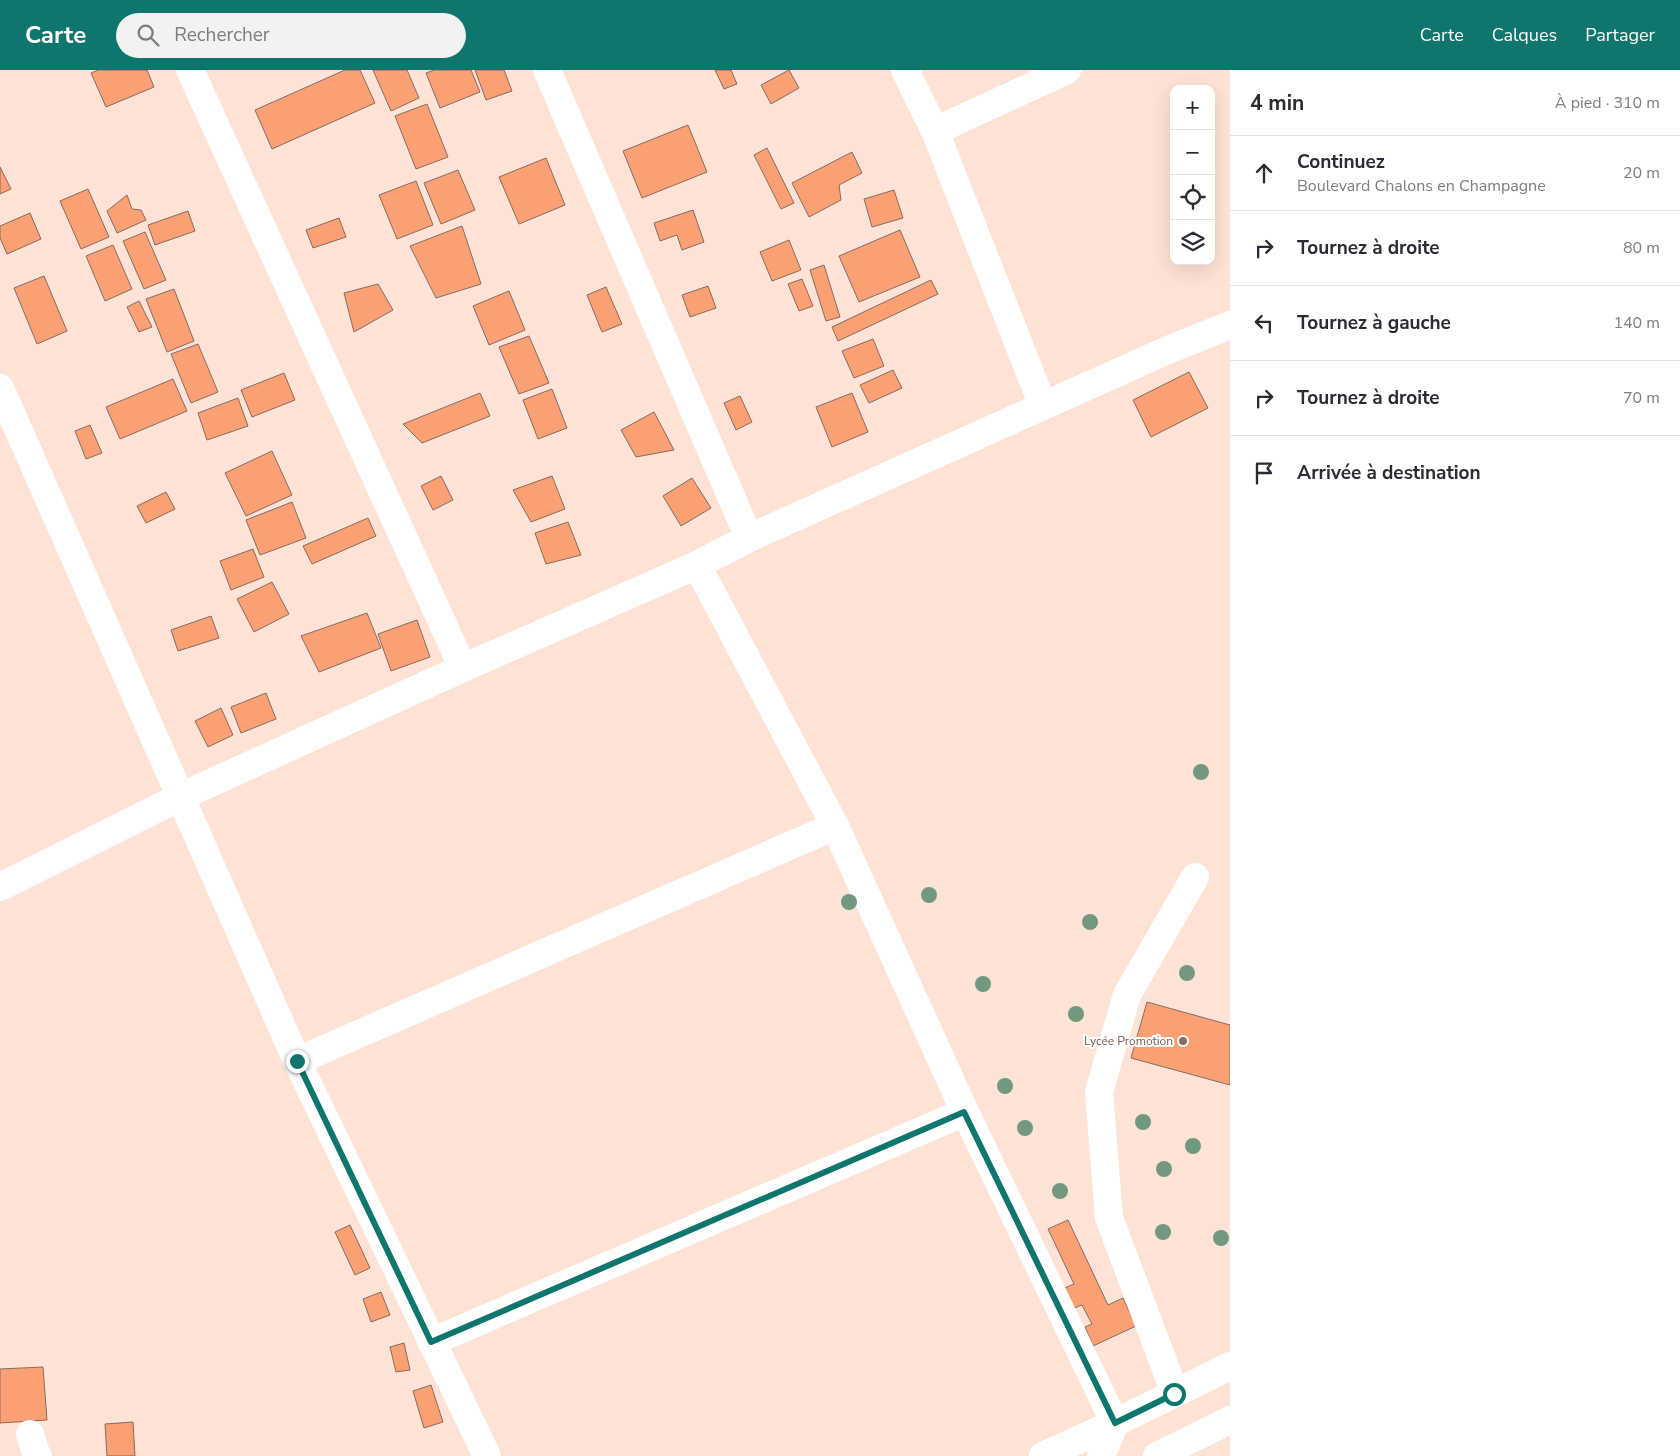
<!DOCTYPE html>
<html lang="fr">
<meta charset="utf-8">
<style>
:root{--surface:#fff;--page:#f2f2f3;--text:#2b2b33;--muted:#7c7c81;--line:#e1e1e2;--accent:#0f766e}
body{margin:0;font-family:"Nunito Sans",sans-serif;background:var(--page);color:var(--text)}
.controls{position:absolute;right:15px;top:15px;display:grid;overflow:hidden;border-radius:10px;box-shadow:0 5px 20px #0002}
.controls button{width:45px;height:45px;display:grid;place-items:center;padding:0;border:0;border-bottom:1px solid var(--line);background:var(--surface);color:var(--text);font:25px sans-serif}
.stop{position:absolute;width:15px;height:15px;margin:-11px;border:4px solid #0f766e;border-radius:50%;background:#fff}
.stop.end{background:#0f766e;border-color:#fff;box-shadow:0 1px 5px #0008}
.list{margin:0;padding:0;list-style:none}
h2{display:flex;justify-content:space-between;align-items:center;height:65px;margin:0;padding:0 20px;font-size:21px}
h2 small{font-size:16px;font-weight:400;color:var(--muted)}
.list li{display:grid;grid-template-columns:32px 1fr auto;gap:15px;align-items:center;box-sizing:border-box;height:75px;padding:0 20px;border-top:1px solid var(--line)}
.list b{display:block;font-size:19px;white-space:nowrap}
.list p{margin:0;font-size:16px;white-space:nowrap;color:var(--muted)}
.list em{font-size:16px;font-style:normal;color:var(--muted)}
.icon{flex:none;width:28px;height:28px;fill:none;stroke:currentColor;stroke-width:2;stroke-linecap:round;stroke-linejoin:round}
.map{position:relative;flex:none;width:1230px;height:1386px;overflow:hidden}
header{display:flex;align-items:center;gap:30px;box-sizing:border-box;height:70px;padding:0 25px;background:var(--accent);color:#fff}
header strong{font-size:24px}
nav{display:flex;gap:28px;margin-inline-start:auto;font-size:18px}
.search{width:350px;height:45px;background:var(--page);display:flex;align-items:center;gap:12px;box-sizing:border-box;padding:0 18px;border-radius:28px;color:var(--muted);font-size:19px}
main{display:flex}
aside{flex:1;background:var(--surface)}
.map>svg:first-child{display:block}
.building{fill:#fba073;stroke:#846c61}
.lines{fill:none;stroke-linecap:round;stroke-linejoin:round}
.minor{stroke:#fff;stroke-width:28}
.major{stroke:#fff;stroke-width:28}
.tree{fill:#739880}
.route{stroke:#0f766e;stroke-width:6}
.education-dot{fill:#8d6e63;stroke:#fff;stroke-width:2}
.labels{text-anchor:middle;stroke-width:4;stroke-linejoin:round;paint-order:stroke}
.education-label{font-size:12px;fill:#785e54;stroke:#fff;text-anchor:end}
</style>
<header>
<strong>Carte</strong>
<div class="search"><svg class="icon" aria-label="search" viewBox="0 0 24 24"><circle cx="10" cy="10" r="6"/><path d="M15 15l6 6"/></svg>Rechercher</div>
<nav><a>Carte</a><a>Calques</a><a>Partager</a></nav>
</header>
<main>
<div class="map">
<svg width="1230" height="1386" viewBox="0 0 1230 1386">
<rect width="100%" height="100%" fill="#fee2d5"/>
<g class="building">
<path d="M98 0H147L154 17 106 37 91 3Z"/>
<path d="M345 0H360L375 33 272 79 255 40Z"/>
<path d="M373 0H407L419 28 391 41Z"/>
<path d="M434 0H471L480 22 440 38 426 3Z"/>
<path d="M475 0H504L512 21 486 30Z"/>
<path d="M715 0H731L737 14 724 19Z"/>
<path d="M789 0 799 18 771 34 761 15Z"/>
<path d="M427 34 448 87 416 99 395 46Z"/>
<path d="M688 55 707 102 642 128 623 81Z"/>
<path d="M767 78 794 133 781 139 754 85Z"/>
<path d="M852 82 862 103 839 115 841 130 809 147 792 113Z"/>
<path d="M546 88 565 135 519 154 499 107Z"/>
<path d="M0 97 11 119 0 124Z"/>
<path d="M458 100 475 140 441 154 424 113Z"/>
<path d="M416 111 433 155 397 169 379 125Z"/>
<path d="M88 119 109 167 81 179 60 131Z"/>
<path d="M894 120 903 148 872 157 864 129Z"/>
<path d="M127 125 132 139 141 140 146 150 117 163 107 141Z"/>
<path d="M693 140 704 172 682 180 677 165 660 171 654 153Z"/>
<path d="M188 141 195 161 155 175 148 155Z"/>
<path d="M30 143 41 169 7 184 0 168V156Z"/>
<path d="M339 148 346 167 313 178 306 160Z"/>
<path d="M462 156 481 214 436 228 410 176Z"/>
<path d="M900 160 920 207 859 232 839 186Z"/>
<path d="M145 162 166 210 144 219 123 171Z"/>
<path d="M789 170 801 200 772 211 760 182Z"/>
<path d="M113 175 132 219 105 231 86 186Z"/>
<path d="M824 195 840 247 826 251 810 200Z"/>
<path d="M44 206 67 261 37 274 14 218Z"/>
<path d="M802 209 813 236 799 241 788 214Z"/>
<path d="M931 210 938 224 838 271 832 257Z"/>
<path d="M378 214 393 240 354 262 344 223Z"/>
<path d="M708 216 716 238 690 247 682 225Z"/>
<path d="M606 217 622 254 602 262 587 225Z"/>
<path d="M174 219 194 271 167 282 146 229Z"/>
<path d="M509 221 525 260 489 275 473 236Z"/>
<path d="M139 231 152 257 139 262 127 237Z"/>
<path d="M529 266 549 313 519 324 499 277Z"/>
<path d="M873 269 884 296 854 308 842 281Z"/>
<path d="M198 274 218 322 191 333 171 284Z"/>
<path d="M893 300 902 318 869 333 860 315Z"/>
<path d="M1189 302 1208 338 1151 367 1133 330Z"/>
<path d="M284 303 295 330 252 347 241 320Z"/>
<path d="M173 309 187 341 120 369 106 337Z"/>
<path d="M552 319 567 358 538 369 523 330Z"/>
<path d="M480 323 490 346 422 373 403 354Z"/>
<path d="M852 323 868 362 832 377 816 337Z"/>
<path d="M740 326 752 352 736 360 724 333Z"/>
<path d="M238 328 248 356 207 370 198 343Z"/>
<path d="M654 342 674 380 636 387 621 360Z"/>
<path d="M90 355 102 383 86 389 75 361Z"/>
<path d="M272 381 292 425 246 446 225 403Z"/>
<path d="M441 406 453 430 433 440 421 416Z"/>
<path d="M552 406 565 439 531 452 513 420Z"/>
<path d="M692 408 711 438 681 456 663 426Z"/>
<path d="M166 422 175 439 146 453 137 436Z"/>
<path d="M292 432 306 468 260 485 246 450Z"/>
<path d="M368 448 376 466 312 494 303 476Z"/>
<path d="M568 452 581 485 546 494 535 463Z"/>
<path d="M253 479 264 507 231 520 220 491Z"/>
<path d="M272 512 289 544 254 562 237 529Z"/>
<path d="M367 543 381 578 319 602 301 566Z"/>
<path d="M211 546 219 568 178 581 171 560Z"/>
<path d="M417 550 430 587 391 601 378 564Z"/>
<path d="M266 623 276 649 241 663 231 637Z"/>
<path d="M221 638 233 665 208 677 195 651Z"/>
<path d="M1147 932 1230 955V1015L1131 988Z"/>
<path d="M1068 1150 1108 1235 1123 1228 1136 1256 1093 1276 1085 1257 1092 1254 1082 1235 1069 1240 1060 1220 1074 1214 1048 1159Z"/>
<path d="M350 1155 370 1198 355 1205 335 1162Z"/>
<path d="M381 1222 390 1245 371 1252 363 1229Z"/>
<path d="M404 1273 410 1300 396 1302 390 1277Z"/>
<path d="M43 1297 47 1350 0 1353V1299Z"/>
<path d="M431 1315 443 1352 424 1358 413 1321Z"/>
<path d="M133 1352 135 1386H107L105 1354Z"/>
</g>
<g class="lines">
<g class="minor">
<path d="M190 0 463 598"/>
<path d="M547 0 749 468"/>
<path d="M905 0 935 61 1043 336"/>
<path d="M935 61 1067 0"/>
<path d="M0 318 297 991 487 1386"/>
<path d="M697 495 835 756 965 1042 1115 1353 1101 1386"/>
<path d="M0 817 180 727 463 598 697 495 749 468 1168 280 1230 255"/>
<path d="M297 991 835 756"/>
<path d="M431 1272 965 1042"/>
<path d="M1175 1323 1109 1148 1099 1022 1127 925 1195 807"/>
<path d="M30 1364 36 1384 38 1386"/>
</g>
<g class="major">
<path d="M1043 1386 1115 1353 1230 1296"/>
<path d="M1157 1386 1230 1350"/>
</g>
</g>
<g class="tree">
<circle cx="1201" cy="702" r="8"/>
<circle cx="929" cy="825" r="8"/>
<circle cx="849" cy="832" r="8"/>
<circle cx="1090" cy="852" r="8"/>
<circle cx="1187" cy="903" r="8"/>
<circle cx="983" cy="914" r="8"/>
<circle cx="1076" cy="944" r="8"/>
<circle cx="1005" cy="1016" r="8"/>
<circle cx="1143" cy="1052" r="8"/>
<circle cx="1025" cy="1058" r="8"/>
<circle cx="1193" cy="1076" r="8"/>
<circle cx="1164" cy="1099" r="8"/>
<circle cx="1060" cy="1121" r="8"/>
<circle cx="1163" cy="1162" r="8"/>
<circle cx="1221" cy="1168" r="8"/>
</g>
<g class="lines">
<path class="route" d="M297 991 431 1272 964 1042 1115 1353 1174 1324"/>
</g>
<circle class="education-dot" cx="1183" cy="971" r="5"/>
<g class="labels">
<g class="education-label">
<text x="1173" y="975">Lycée Promotion</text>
</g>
</g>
</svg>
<div class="controls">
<button>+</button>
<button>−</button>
<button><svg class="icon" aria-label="locate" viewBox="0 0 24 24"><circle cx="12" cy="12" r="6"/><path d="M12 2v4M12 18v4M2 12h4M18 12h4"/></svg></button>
<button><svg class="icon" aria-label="layers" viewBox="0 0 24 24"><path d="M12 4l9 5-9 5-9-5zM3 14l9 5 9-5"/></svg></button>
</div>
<div class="stop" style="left:1174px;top:1324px"></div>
<div class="stop end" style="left:297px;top:991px"></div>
</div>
<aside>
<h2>4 min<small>À pied · 310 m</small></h2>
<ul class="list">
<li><svg class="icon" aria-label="ahead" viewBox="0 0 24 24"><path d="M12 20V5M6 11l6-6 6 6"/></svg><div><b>Continuez</b><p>Boulevard Chalons en Champagne</p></div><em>20 m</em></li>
<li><svg class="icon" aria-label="right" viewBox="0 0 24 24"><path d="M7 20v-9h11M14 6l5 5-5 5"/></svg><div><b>Tournez à droite</b></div><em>80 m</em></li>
<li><svg class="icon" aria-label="left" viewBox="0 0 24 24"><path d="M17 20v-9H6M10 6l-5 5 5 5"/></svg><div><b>Tournez à gauche</b></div><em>140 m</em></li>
<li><svg class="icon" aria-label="right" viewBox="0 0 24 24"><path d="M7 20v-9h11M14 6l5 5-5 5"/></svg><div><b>Tournez à droite</b></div><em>70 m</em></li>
<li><svg class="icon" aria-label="arrive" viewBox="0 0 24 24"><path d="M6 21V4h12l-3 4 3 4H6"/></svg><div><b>Arrivée à destination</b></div></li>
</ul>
</aside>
</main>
